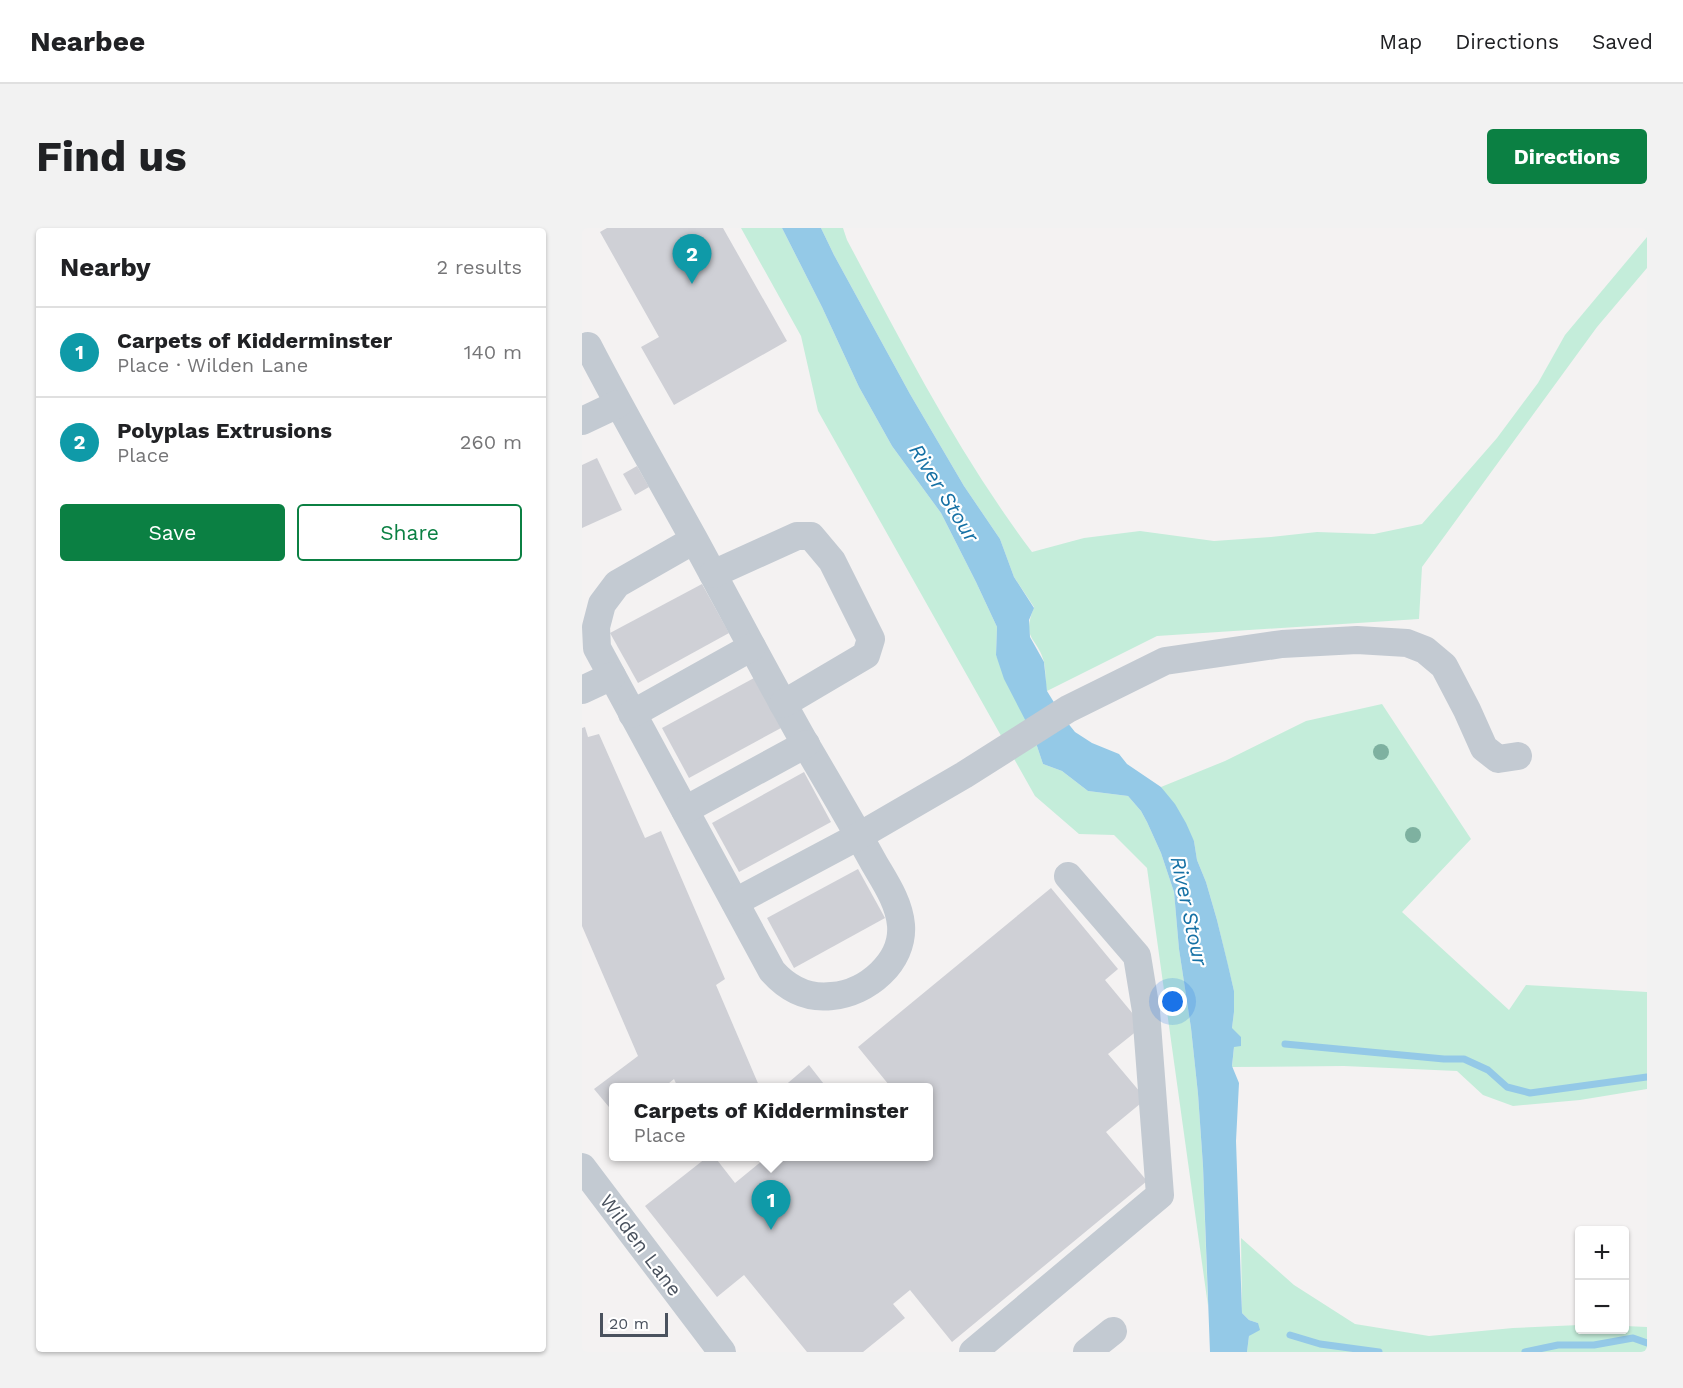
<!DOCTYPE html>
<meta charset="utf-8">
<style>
:root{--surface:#fff;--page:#f2f2f2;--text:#202124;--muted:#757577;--line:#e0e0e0;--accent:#0b8043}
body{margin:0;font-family:"Work Sans",sans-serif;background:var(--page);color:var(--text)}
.controls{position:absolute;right:18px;bottom:18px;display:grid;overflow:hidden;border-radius:6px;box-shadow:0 2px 4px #0004}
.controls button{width:54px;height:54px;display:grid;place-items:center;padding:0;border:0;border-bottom:2px solid var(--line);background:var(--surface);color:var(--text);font:30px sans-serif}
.scale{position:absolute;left:18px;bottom:15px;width:68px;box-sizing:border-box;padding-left:6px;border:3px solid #4a525e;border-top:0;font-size:16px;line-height:21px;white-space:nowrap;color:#4a525e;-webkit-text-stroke:4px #fff;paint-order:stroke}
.you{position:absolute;left:591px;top:774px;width:21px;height:21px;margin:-15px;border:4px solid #fff;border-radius:50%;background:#1a73e8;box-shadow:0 0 0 9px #1a73e833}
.badge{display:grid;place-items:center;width:39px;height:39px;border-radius:50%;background:var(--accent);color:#fff;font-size:20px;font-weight:700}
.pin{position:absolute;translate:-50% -50px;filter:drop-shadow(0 2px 3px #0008)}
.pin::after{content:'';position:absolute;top:32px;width:21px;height:18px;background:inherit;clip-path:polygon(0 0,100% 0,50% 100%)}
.popup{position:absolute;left:27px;top:855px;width:324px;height:78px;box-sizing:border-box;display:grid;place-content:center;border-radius:6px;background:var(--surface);filter:drop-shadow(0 2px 4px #0005);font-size:20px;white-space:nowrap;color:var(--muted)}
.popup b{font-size:22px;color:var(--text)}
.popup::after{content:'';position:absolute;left:50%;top:100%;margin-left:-12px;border:12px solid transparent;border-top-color:var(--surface)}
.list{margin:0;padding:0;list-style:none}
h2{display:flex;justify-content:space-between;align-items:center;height:78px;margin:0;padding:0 24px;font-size:26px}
h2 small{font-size:20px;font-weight:400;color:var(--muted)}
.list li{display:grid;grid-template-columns:39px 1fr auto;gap:18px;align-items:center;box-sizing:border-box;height:90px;padding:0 24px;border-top:2px solid var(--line)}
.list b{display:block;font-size:22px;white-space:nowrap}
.list p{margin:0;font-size:20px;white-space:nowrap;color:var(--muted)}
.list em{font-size:20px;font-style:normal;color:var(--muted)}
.actions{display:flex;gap:12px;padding:18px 24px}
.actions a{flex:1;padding:14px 0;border:2px solid var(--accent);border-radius:6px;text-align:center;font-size:21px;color:var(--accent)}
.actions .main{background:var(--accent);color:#fff}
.map{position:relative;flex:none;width:1065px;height:1124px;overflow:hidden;border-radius:6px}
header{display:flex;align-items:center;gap:36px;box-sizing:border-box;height:84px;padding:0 30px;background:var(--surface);border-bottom:2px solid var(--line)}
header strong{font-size:28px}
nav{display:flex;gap:33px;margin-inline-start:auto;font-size:21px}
.intro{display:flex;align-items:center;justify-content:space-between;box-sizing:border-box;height:144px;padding:0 36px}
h1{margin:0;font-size:42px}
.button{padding:15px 27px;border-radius:6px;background:var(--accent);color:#fff;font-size:21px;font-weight:700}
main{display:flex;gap:36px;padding:0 36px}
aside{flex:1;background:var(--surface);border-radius:6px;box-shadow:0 2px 4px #0004}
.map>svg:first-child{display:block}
.green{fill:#c4edda}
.water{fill:#94c9e7}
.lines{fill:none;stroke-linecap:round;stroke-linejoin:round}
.stream{stroke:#94c9e7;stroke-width:7}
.building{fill:#cfd0d6}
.minor{stroke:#c3cad2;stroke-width:28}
.tree{fill:#7eb1a0}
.labels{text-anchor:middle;stroke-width:4.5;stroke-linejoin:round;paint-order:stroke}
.street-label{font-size:20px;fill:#4a525e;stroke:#fff}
.water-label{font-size:21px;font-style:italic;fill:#1671a5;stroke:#fff}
</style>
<header>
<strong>Nearbee</strong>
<nav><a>Map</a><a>Directions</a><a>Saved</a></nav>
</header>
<div class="intro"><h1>Find us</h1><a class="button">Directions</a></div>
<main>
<aside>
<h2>Nearby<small>2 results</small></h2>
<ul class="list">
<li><span class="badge" style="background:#0f9aa8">1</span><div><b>Carpets of Kidderminster</b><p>Place · Wilden Lane</p></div><em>140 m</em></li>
<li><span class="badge" style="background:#0f9aa8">2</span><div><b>Polyplas Extrusions</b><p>Place</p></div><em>260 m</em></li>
</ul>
<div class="actions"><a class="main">Save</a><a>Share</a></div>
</aside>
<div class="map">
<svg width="1065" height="1124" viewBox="0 0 1065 1124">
<rect width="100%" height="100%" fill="#f4f2f2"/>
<g class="green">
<path d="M159 0H200L240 79 277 159 310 218 359 285 394 354 415 399 414 427 452 509 461 536 480 543 506 563 546 568 559 583 565 594 579 625 592 664 597 721 609 800 616 866 621 938 626 1078 565 640 532 607 497 606 453 568 236 183 219 108Z"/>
<path d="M239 0H261L265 12C322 119 377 227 450 324L502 310 558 303 632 313 689 309 735 304 792 306 840 296 915 210 956 155 983 107 1065 9V40L1015 99 840 339 837 391 575 408 465 463C463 454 464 442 462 434 455 408 439 413 452 379L432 349 418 311 382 258 328 166 252 27Z"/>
<path d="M800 476 889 611 820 684 927 782 944 757 1065 764V861L998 872 931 878 901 867 875 843 762 838 650 839 652 819 650 800 652 784V763L635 692 624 654 615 632 612 613 579 559 643 533 724 493Z"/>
<path d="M659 1010 712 1057 773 1096 847 1108 931 1100 997 1097 998 1102H1042L1043 1098 1065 1099V1124H665L667 1108 676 1095 667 1092 660 1085Z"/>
</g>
<path class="water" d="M200 0H239L252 27 328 166 382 258 418 311 432 349 452 380 447 392 448 409 462 434 465 463 481 489 493 504 510 515 537 526 545 536 579 559 593 576 604 595 612 613 615 632 624 654 635 692 646 737 652 763V784L650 800 659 809V818L652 819 650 838 657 855 654 913 660 1085 667 1092 676 1095 678 1102 667 1108 665 1124H628L621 938 616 866 609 800 597 721 592 664 579 625 565 594 559 583 546 568 506 563 480 543 461 536 452 509 422 451 414 427 415 399 394 354 359 285 310 218 277 159 240 79Z"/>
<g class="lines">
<g class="stream">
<path d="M703 816 862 831H882L906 842 925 859 948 865 1065 849"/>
<path d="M708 1107 738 1116 797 1124"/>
<path d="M943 1124 976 1117H1012L1051 1110 1065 1115"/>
</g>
</g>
<g class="building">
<path d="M25 0H141L205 113 92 177 59 119 77 109 18 4Z"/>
<path d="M15 230 40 282 0 300V237Z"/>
<path d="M55 238 67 259 53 267 41 246Z"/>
<path d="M120 356 147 405 56 455 28 405Z"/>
<path d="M172 450 199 500 107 550 80 500Z"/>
<path d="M3 499 6 509 17 506 63 610 79 603 143 751 134 757 178 860H96L92 851 81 860H32V885L12 861 56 828 0 698V500Z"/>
<path d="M222 544 249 594 157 644 130 595Z"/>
<path d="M276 641 303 690 212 740 185 690Z"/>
<path d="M469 660 536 741 523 752 561 798 526 826 564 871 524 904 565 953 370 1114 328 1062 311 1076 323 1090 281 1124H225L162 1047 135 1069 63 978 124 930 123 928H132L153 955 186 928H346V860H303L307 857 276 819Z"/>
<path d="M227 837 245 860H200Z"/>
</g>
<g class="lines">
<g class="minor">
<path d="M6 118C40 184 77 248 113 313 150 381 186 450 224 517 247 556 270 595 292 635 303 654 317 674 319 697 322 734 285 765 250 768 226 771 206 761 190 743L15 420 14 399 20 376 35 356 112 312"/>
<path d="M0 193 36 176"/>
<path d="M131 346 215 308H229L250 333 289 411 284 427 201 476"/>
<path d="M0 462 30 448"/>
<path d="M50 486 170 419"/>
<path d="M103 582 224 516"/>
<path d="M153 674 277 608 382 547 486 481 583 433 700 416 775 412 825 415 843 422 862 438 885 482 902 520 916 531 936 528"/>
<path d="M0 939 140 1124"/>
<path d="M391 1124 578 967 564 783 555 728 486 648"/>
<path d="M505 1124 531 1103"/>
</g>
</g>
<g class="tree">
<circle cx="799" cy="524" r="8"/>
<circle cx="831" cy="607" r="8"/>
</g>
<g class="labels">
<g class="street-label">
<text transform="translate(59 1017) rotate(53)" y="7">Wilden Lane</text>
</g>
<g class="water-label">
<text transform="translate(362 265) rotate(58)" y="7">River Stour</text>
<text transform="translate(607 683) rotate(78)" y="7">River Stour</text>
</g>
</g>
</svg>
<div class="controls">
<button>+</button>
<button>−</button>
</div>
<div class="scale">20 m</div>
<div class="you"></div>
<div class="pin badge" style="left:189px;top:1002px;background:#0f9aa8">1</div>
<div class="popup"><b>Carpets of Kidderminster</b>Place</div>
<div class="pin badge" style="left:110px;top:56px;background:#0f9aa8">2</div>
</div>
</main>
